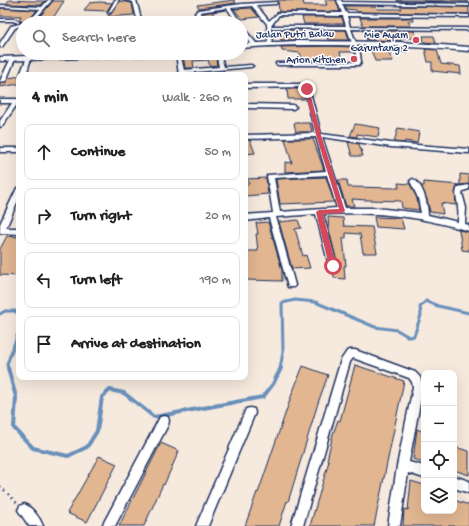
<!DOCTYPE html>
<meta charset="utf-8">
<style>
:root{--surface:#fff;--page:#f2f2f2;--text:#202124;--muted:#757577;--line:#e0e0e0}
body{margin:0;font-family:"Gochi Hand",sans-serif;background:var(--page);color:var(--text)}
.controls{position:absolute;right:12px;bottom:12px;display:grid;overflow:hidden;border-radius:8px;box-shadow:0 4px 16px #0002}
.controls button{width:36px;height:36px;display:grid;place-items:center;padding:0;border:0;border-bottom:1px solid var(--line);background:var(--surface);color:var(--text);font:20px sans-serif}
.stop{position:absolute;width:12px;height:12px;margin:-9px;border:3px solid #d1495b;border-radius:50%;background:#fff}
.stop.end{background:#d1495b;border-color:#fff;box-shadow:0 1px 4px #0008}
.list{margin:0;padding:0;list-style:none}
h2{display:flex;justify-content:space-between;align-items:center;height:52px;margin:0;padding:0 16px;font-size:17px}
h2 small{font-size:13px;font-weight:400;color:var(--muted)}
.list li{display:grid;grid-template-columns:26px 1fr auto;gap:12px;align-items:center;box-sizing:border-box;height:56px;margin:0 8px 8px;padding:0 8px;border:1px solid var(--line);border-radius:8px}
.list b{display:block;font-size:15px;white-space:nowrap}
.list em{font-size:13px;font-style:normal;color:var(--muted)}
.icon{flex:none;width:22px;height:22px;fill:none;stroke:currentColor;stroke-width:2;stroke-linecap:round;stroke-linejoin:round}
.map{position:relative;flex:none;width:469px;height:526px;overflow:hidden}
.search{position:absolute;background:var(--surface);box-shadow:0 4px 16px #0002;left:16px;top:16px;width:232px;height:44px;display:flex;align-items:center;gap:10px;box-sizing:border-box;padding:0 14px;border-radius:22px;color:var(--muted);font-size:15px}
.panel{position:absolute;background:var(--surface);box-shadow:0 4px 16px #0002;left:16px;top:72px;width:232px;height:308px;border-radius:8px}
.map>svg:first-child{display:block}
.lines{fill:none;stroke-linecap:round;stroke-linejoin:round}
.stream-far1{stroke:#6790bb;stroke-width:3}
.stream{stroke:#6790bb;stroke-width:4}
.building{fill:#e1b691;stroke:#1b2f5e}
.minor-casing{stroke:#1b2f5e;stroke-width:3}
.secondary-casing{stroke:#1b2f5e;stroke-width:3}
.path{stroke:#1b2f5e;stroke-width:2;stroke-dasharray:1.5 4;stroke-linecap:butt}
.minor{fill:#fff;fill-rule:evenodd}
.secondary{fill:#fff;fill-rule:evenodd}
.route{fill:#d1495b}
.poi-dot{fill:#d1495b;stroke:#fff;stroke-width:1.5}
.labels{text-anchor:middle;stroke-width:3;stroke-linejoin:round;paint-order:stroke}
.far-street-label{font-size:11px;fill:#1b2f5e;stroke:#fff}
.far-poi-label{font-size:11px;fill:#1b2f5e;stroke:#fff;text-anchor:end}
</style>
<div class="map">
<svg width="469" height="526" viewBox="0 0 469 526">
<rect width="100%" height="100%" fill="#f6e9de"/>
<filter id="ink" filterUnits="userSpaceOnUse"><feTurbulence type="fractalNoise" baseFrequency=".025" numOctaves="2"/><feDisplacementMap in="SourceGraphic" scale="8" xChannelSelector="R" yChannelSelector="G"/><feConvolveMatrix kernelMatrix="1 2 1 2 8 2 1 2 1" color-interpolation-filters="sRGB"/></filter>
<g filter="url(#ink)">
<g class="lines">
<g class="stream-far1">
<path d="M0 314 5 311H15L19 315"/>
<path d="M8 369 7 364 19 331"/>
<path d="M280 369 283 352 282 303 295 300 315 302 375 327 397 330 409 337 414 336 421 315 420 307 426 301 438 306 469 313"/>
</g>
<path class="stream" d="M8 368 16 397 14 428 33 448 68 456 87 447 97 431 102 397 110 390 124 393 154 417 263 397 273 384 281 368"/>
</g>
<g class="building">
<path d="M9 0 33 1H45L41 5 6 4Z"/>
<path d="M234 0 236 3 199 8 197 5Z"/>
<path d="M278 0 303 1 304 5H327L325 0H336L340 12H279Z"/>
<path d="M397 0H466L468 2 397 1Z"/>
<path d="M53 1H64L53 18H50L45 23H34Z"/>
<path d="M120 1 132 3 134 15 107 17 111 14Z"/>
<path d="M100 2 112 3 107 11 84 10 90 3Z"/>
<path d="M344 6H376L377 9H402L400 6 469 7V14L358 12 356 10 346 9Z"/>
<path d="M0 8 37 10 27 23H24L19 20 21 16H0Z"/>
<path d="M251 8 259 17 242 19 234 9Z"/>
<path d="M226 10 212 12 218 20 209 21 204 13H202Z"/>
<path d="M302 17H342L344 24H304Z"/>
<path d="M360 18H412L414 21H408L411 26H363Z"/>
<path d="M280 30H301L303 40H281Z"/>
<path d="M325 30H346L349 40H328Z"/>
<path d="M364 31H414L418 38H400L401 41 367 40Z"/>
<path d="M423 36H434L436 43 424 42Z"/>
<path d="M329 46 352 47 354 52H340L342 61H303L300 53 282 51 281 47Z"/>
<path d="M370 47 405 48 407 52H388L393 61H375Z"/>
<path d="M425 49 437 50 441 64 460 66 461 74 432 71V62H428Z"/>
<path d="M194 53H215L217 65 210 66 208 60 193 61 194 68H185L183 55Z"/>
<path d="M19 76V84L0 87V83L6 82 9 78Z"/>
<path d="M287 89H303L304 99H288Z"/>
<path d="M294 123H310L312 132H296Z"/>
<path d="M355 124 380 128 378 137 357 134V137L350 136Z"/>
<path d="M398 128 419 132 417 143 405 141 404 143 394 142Z"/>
<path d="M285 139H313L324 170 285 172V162L292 163Z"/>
<path d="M245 140H250L255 153 245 154Z"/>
<path d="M348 142 359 144 363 156H352Z"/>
<path d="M460 174 469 175V184L460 185Z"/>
<path d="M326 177 334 202 280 204 276 179Z"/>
<path d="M266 178 268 194 245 196V184H249L247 179Z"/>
<path d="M338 180H347L348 187 399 188 398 183 410 184 417 198 419 210 402 208 401 201 367 200 352 199 354 206H346Z"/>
<path d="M424 182 460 185 457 186 455 192 456 205 441 203 443 214 430 212 427 200 421 186H424Z"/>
<path d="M328 217 343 218 344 226 372 227 377 253H363L360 234 346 233V238H343L346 266H344L345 279 334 278 333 270 337 269 338 266 329 230Z"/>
<path d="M374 217 401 218 404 229 376 227Z"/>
<path d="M298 220 301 228 295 229 303 256 306 255 310 268 292 269 279 222Z"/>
<path d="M268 222 282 270V281L245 280V251H258L256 234H258L256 223Z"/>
<path d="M459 230 469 232V251L462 250Z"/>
<path d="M7 236 19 237V276L0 275V249Z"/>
<path d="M355 365 404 381 374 526H310L329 461 327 460 333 434 338 420 340 421Z"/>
<path d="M303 366 328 375 318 403 288 502 287 501 279 526H245L257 492 258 493 292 394Z"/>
<path d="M417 429 424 432V463L413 459Z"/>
<path d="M161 443 179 451 164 485 163 484 144 526H119Z"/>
<path d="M454 447 469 451V475L454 470Z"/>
<path d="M99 456 117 464 87 522 67 513Z"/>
<path d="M411 481 424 485V511H454V500L469 505V526H403L404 509 408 510Z"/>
</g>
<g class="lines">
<defs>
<g id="minor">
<path d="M48 0H52L32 23H28L40 9 0 7V5L42 7Z"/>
<path d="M115 0H119L110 13H108Z"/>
<path d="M124 0H136L142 23H138L133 2Z"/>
<path d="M337 0H341L342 2 469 4V6L342 4 346 13 469 15V17L347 16 350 27 469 28V30L351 29 360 54 361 62 359 65H278L276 64V63L357 62 356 54 347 29 271 28 272 43 270 44 268 43 267 24 252 6 231 8 241 23H237L227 8 200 12 204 23H200L195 13 198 10 242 4 277 2 276 4 256 5 269 21 278 13H342ZM279 15 343 16 346 26H271Z"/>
<path d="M0 19H14L20 22 18 23 13 21H0Z"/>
<path d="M23 23V25L15 28 2 47H0V43L11 26 23 23H24Z"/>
<path d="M241 25 256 43V45H252L241 29Z"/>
<path d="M176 53H180L184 70 219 67 216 53H220L224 67 251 65 253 66 251 67 184 73 185 75H179Z"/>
<path d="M27 57 31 58 26 75H20Z"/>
<path d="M11 58 15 59 6 81 1 82 0 81Z"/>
<path d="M245 84H308L321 134 391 143 469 149V153L391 147 322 137 345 208H376L421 213 418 198 410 181 413 179C423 184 428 204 428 215L458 222C458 218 459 213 458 208 458 200 454 195 458 187L469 185V189L463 191 462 193 466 208 465 224 469 225V231C418 216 377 211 323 214L337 266 336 268H330L329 266 316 214 276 217 295 285 294 287H288L269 218 245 221V215L273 213 267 176 268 175 326 171 316 137 245 139V135L315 133 304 87 245 88ZM327 175 337 208 280 212 274 178Z"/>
<path d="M0 99H19V103H18L2 126 0 127V121L12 103H0Z"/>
<path d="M245 104 293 105 296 107 293 109 245 108Z"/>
<rect x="0" y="148" width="19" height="4"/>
<path d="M17 188H19V198L6 228H19V234L0 233V224Z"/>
<path d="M350 350H355L415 372 420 377 423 387 409 462 424 466V478L408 473 400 526H388L397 466 413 387 412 382 409 378 353 358 350 362 303 526H291L341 360 347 351Z"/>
<path d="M250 408 254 409 255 413 208 526H196L246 409Z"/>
<path d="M164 416 168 417 169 421 168 425 115 526H102L160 417Z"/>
<path d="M454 476 469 481V493L454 488Z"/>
<path d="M24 504C32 507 40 518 43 526H29L18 510 20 506Z"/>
</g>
<g id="secondary">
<path d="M296 41 399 42 469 47V51C423 47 378 45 332 45 302 45 271 45 241 48V44Z"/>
<path d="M106 53H169L165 55 0 61V57Z"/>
</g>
</defs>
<use href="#minor" class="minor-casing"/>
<use href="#secondary" class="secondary-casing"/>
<path class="path" d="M0 486 17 503"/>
<use href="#minor" class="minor"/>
<use href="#secondary" class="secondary"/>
</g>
</g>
<path class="route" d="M307 88 309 89 321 135 345 211 342 213 323 214 336 266 333 268 329 266 316 212 319 210 339 209 316 135 305 89Z"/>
<g class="poi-dot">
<circle cx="416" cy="40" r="4"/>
<circle cx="354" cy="59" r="4"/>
</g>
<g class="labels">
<g class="far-street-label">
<text transform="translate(295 33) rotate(-1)" y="4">Jalan Putri Balau</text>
</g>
<g class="far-poi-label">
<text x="408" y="38">Mie Ayam<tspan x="408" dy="13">Garuntang 2</tspan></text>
<text x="346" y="63">Arion Kitchen</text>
</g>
</g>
</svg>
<div class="controls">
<button>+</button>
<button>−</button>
<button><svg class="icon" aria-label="locate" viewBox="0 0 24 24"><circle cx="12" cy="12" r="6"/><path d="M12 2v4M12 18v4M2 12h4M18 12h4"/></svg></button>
<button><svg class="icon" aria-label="layers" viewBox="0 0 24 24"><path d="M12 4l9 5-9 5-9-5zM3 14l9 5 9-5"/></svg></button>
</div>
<div class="stop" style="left:333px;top:266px"></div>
<div class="stop end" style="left:307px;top:89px"></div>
<div class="search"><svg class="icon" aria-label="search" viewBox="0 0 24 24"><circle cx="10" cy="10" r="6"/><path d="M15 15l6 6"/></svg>Search here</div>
<section class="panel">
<h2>4 min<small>Walk · 260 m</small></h2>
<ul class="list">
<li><svg class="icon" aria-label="ahead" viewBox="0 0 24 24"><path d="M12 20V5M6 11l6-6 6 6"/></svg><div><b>Continue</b></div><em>50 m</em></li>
<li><svg class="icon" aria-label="right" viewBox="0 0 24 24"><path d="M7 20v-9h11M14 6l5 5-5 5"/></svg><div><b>Turn right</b></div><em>20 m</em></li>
<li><svg class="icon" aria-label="left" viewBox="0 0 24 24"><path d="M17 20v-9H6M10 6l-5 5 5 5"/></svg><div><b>Turn left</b></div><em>190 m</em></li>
<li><svg class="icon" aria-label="arrive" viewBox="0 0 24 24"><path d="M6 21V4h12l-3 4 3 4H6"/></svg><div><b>Arrive at destination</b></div></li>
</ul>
</section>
</div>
